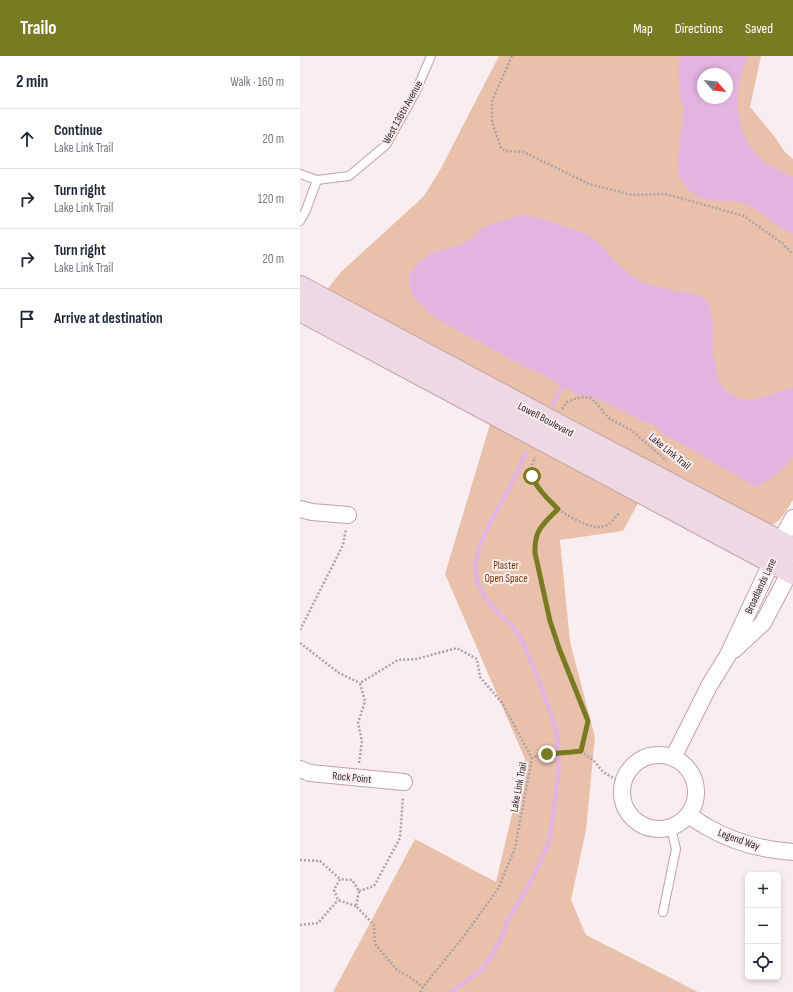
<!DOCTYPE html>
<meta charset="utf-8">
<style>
:root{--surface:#fff;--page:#f6f6f7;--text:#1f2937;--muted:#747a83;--line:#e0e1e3;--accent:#797b23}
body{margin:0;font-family:"Sofia Sans Condensed",sans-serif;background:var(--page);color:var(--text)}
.controls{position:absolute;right:12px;bottom:12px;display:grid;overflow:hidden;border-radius:6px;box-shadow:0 2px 6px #0003}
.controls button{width:36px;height:36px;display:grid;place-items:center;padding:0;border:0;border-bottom:1px solid var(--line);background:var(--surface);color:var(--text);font:20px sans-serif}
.compass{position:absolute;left:397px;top:12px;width:36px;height:36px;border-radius:50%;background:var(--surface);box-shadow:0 2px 6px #0003;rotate:118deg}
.stop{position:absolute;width:12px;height:12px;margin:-9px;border:3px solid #797b23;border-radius:50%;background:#fff}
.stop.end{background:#797b23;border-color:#fff;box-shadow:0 1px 4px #0008}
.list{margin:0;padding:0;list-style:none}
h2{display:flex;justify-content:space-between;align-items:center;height:52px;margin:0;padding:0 16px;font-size:17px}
h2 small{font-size:13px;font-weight:400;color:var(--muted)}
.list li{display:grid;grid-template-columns:26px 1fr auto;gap:12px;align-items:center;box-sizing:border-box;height:60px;padding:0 16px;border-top:1px solid var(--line)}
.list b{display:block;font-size:15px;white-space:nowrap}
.list p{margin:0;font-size:13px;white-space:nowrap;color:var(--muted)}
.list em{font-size:13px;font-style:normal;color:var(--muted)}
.icon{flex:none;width:22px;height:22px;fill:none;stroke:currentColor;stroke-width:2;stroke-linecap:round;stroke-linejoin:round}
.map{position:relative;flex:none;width:493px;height:936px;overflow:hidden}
header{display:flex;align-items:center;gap:24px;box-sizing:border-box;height:56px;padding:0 20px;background:var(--accent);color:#fff}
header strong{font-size:19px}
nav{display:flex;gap:22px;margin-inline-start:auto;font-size:14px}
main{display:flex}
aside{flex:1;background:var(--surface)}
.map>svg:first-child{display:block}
.green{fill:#e9c1ab;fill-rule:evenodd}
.water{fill:#e3b4e0;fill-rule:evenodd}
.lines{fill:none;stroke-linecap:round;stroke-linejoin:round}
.stream{stroke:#e3b4e0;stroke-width:4.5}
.service-casing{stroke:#c1a1a5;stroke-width:10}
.minor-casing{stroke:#c1a1a5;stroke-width:18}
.secondary-casing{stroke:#c1a1a5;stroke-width:24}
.path{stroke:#afa2a4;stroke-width:2.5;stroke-dasharray:2 2;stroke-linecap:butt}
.service{stroke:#fff;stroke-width:8}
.minor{stroke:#fff;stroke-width:16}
.secondary{stroke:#eed8e3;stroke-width:22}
.route{stroke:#797b23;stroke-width:5}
.labels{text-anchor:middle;stroke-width:4;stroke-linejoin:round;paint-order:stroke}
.street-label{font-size:11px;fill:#342729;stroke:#faedef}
.park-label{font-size:11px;fill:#783501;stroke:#faedef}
</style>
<header>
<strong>Trailo</strong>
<nav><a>Map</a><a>Directions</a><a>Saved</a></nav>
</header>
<main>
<aside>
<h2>2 min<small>Walk · 160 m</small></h2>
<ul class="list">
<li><svg class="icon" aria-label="ahead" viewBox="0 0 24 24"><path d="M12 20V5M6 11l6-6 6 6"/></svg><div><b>Continue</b><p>Lake Link Trail</p></div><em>20 m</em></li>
<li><svg class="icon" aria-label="right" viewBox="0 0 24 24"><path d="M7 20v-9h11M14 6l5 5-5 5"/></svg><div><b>Turn right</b><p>Lake Link Trail</p></div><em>120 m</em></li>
<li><svg class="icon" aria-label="right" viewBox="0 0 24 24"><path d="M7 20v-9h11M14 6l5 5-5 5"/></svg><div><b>Turn right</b><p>Lake Link Trail</p></div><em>20 m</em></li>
<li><svg class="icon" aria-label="arrive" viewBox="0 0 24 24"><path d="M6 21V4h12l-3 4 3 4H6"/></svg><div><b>Arrive at destination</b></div></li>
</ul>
</aside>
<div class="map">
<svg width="493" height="936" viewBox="0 0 493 936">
<rect width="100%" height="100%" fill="#faedef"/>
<g class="green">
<path d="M199 0H461L450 51 475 81 484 95 493 103V444C486 454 482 465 470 470L25 236 41 216 124 140 140 114ZM403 18H427V42H403Z"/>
<path d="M191 365 333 441 338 447 323 475 260 484 270 586 295 681 286 774 271 844 286 879 398 936H33L115 783 196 826 225 703 145 518Z"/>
</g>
<g class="water">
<path d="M381 0H448C445 8 442 15 440 23 434 50 439 81 459 101 467 109 482 115 493 121V178L481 172 455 153 444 147 432 145H423L403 143 389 134 381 124 378 113V99L383 63V53L381 44 378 18V12ZM403 18H427V42H403Z"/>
<path d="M221 159 244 163 287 178 295 184 302 190 317 208 327 215 333 221 346 227 374 235 395 238 404 242 409 247 411 256 413 267V297L418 324 423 331 431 339 440 343 450 344 465 341 493 331V401C483 414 470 425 455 431L388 391 367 381 354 369 342 365 304 346 284 339 277 338 243 319 227 312 194 294 144 267 131 259 112 239 109 226 110 217 119 206 131 197 160 189 164 186 168 185 184 171Z"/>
</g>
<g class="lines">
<g class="stream">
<path d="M253 348 262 330"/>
<path d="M151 936 184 912 201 883 208 864 226 834 237 813 250 784 259 711 257 677 252 660 234 612 221 583 212 569 200 559 186 543 177 526 175 508 180 488 192 463 209 433 226 397"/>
</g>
<defs>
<g id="service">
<path d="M0 118 17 124 49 120 86 89 115 37 131 0"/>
<path d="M0 165 6 154 17 124"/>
<path d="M363 856 376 793 371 772"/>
</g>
<g id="minor">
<path d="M0 453 12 456 48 459"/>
<path d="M434 594 463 567 493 510"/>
<circle cx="359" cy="736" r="37"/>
<path d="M373 702 409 630 428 599 487 473 493 462"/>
<path d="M0 713 10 717 104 726"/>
<path d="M389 759C395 764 401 767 407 771 433 786 463 794 493 796"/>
</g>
<g id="secondary">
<path d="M0 231 265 373 493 493"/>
<path d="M0 254 493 517"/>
</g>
</defs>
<use href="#service" class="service-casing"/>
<use href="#minor" class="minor-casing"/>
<use href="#secondary" class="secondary-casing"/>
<g class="path">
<path d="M212 0 192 45V66L201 92 205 95 224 96 289 128 332 139 366 138 444 160 482 187 493 198"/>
<path d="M262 353 267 346 274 343 283 341 291 342 300 351 304 357 310 363 331 374 367 405"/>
<path d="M258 453C269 460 291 475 305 470 311 468 315 462 319 457"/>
<path d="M0 574 43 489 46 473"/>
<path d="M0 587 39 617 60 627"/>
<path d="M281 695 295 706 303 716 322 727"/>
<path d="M59 707 62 685 58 667 65 645 60 627 98 604 116 603 157 592 177 603 180 621 202 647 232 702"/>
<path d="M0 804 20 805 40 823"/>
<path d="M59 835 74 830 100 782 103 741"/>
<path d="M56 850 38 844 34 834 40 823 52 824 59 835 56 850 74 869 75 888 97 914 111 922 123 931"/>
<path d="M0 869 18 867 38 844"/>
<path d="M120 936 123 931 164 880 198 833 215 792 232 702 247 697 272 696 281 695 288 665 259 592 250 565 235 497C234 474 243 468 258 453 249 443 230 428 231 414 232 409 234 405 235 401"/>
</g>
<use href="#service" class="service"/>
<use href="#minor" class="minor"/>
<use href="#secondary" class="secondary"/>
</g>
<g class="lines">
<path class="route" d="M232 420C237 433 248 443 258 453 243 468 234 474 235 497L250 565 259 592 288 665 281 695 272 696 247 698"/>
</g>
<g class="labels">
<g class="street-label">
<text transform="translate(102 56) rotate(-61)" y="4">West 136th Avenue</text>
<text transform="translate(246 363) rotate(28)" y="4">Lowell Boulevard</text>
<text transform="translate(370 395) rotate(39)" y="4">Lake Link Trail</text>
<text transform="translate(460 530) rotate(-65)" y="4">Broadlands Lane</text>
<text transform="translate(52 721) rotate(6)" y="4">Rock Point</text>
<text transform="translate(218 731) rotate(-79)" y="4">Lake Link Trail</text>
<text transform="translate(439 783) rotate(20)" y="4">Legend Way</text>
</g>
<g class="park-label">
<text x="206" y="513">Plaster<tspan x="206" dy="13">Open Space</tspan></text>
</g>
</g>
</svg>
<div class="controls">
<button>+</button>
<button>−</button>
<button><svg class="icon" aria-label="locate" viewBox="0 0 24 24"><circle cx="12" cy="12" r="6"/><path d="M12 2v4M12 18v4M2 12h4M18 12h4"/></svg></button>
</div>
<svg class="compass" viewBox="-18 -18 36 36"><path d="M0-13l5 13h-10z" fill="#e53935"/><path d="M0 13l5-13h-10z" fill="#747a83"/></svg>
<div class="stop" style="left:232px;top:420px"></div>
<div class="stop end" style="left:247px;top:698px"></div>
</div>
</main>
